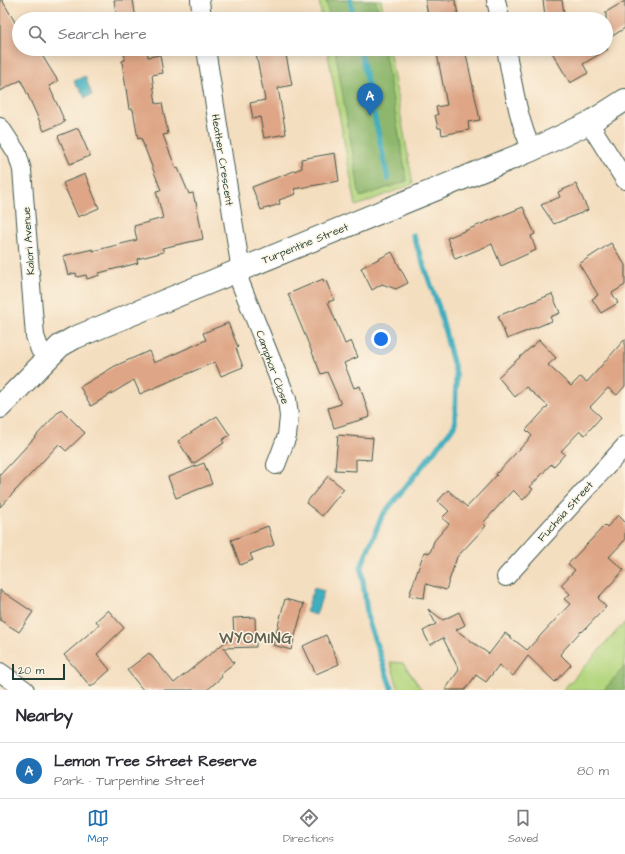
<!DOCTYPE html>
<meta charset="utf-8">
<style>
:root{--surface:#fff;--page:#f7f7f7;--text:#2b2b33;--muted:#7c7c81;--line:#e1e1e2;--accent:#1f6fb2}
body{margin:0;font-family:"Architects Daughter",sans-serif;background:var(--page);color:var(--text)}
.scale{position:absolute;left:12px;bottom:10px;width:53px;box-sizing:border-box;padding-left:4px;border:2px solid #1f3d34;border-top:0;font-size:11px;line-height:14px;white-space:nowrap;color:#1f3d34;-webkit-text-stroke:3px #fcf5e5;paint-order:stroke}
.you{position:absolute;left:381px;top:339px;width:14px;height:14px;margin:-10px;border:3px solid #fff;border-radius:50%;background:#1a73e8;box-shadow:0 0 0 6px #1a73e833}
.badge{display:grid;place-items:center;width:26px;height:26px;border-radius:50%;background:var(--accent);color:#fff;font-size:13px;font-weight:700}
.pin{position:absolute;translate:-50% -33px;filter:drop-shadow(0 1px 2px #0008)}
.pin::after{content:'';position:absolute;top:21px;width:14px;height:12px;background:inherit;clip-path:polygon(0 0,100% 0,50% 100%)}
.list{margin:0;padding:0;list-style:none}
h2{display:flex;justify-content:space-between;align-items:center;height:52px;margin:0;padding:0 16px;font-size:17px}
h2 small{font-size:13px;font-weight:400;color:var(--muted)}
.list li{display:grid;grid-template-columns:26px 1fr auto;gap:12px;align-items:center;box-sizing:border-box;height:56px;padding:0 16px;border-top:1px solid var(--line)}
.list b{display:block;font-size:15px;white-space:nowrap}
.list p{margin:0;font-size:13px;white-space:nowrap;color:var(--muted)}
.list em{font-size:13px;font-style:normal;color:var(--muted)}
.icon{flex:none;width:22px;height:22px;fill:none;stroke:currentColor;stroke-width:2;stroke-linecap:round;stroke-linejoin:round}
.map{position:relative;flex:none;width:625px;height:690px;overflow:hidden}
.search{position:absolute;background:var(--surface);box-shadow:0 2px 10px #0003;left:12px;right:12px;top:12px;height:44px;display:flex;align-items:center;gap:10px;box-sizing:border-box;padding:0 14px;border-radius:22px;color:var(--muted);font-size:15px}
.sheet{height:108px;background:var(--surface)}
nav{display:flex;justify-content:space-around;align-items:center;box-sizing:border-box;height:56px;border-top:1px solid var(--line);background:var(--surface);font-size:11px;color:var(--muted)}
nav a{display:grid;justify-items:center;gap:2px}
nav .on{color:var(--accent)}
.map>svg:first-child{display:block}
.green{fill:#b3d67e;stroke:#698a59}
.forest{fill:#8eb76d;stroke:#567a50}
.water{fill:#41aebe;stroke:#307679}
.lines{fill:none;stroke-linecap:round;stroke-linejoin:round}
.stream{stroke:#41aebe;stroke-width:5.5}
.building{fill:#dea686}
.street-casing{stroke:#3f5549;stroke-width:20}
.secondary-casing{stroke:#3f5549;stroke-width:24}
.street{stroke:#fff;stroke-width:18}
.secondary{stroke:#fff;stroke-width:22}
.labels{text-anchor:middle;stroke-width:3;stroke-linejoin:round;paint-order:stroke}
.street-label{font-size:11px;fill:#1f3d34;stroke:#fcf5e5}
.district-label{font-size:15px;font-weight:bold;letter-spacing:1px;fill:#626251;stroke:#fcf5e5}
</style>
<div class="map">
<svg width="625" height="690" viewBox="0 0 625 690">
<rect width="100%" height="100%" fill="#fcf5e5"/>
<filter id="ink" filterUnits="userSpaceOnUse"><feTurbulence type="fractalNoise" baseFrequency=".025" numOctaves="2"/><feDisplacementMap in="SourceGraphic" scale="8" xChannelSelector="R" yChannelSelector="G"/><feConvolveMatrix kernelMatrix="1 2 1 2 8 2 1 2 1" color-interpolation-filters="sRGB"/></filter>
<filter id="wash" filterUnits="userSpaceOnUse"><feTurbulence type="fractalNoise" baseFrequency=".012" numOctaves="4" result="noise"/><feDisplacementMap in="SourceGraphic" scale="16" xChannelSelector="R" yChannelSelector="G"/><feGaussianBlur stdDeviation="0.9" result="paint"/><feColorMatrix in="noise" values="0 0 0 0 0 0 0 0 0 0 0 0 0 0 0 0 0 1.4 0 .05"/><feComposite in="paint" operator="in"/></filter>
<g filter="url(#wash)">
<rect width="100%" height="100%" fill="#f4dec0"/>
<g class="green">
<path d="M319 0H381L384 19H322Z"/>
<path d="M327 49H389L413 184 356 206Z"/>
<path d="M625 622V666L604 690H563Z"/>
<path d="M390 662 403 663 422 690H399Z"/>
</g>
<g class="forest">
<path d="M326 0H376L379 19H330Z"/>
<path d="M335 49H384L407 181 360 197Z"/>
<path d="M625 666V690H604Z"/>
</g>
<g class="water">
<path d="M85 76 92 95 85 98 80 89 76 86 74 81Z"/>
<path d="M314 588 324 591 316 615 306 612Z"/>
</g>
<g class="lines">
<g class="stream">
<path d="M350 0 354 19"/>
<path d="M360 49 388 179"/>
<path d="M392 690 368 620 361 567 382 516 455 425 456 374 439 308 413 235"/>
</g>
</g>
<g id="blocks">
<g class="building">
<path d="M0 0H2L19 29V49H38L58 81 49 86 65 122 44 131 21 80 0 91Z"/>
<path d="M114 0H133L136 19H117Z"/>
<path d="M425 0H455L459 19H429Z"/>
<path d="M543 0H562L564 13 545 16Z"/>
<path d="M625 1V28L606 40V12Z"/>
<path d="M124 49H147L148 57 160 55 163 73 152 75 156 104 162 103 168 134 163 135 176 169 178 168 189 194 193 193 195 202H196L203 239 162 248 164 252 137 259 138 263 99 273 100 275 87 279 86 275 77 277 76 273 68 275 63 256 93 249V251L137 240 134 226 163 218 156 191 161 190 141 138 138 139 133 109H129L122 61 125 60Z"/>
<path d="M255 49H281L282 56 286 55 292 85 278 88 286 134 264 138 260 117 253 119 250 103 265 100Z"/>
<path d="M436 49H465L480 120 468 122 469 130 442 135 441 128H438L435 115H438L436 107 447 105Z"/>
<path d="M550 49H608L583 64 588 73 570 83Z"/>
<path d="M78 128 90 156 70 164 58 136Z"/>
<path d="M335 153 339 181 294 189 296 194 279 200 280 204 261 210 252 187 302 168 301 159Z"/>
<path d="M85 174 99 208 78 217 63 183Z"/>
<path d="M576 184 588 210 554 224 541 205 560 197 558 192Z"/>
<path d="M523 207 535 234 531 236 536 250 501 266 492 244 455 259 447 238Z"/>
<path d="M611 243 625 265V285L612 293 618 303 601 313 592 299 598 295 579 264Z"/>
<path d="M392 252 408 283 396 289 382 284 372 290 361 268Z"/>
<path d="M323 279 324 282 326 281 334 300 328 302 345 344 351 341 358 357 344 363 354 388 360 386 370 417 334 428 328 408 341 404 327 372 321 374 288 294Z"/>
<path d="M552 294 560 313 550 317 552 321 507 339 498 316Z"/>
<path d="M228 323 238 347 236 348 243 367 221 376 215 362 140 394 134 380 91 406 80 387 115 366 149 351 154 363 206 340 203 333Z"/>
<path d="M625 339V386L617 395 608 388 590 407 601 417 585 435 580 431 561 451 565 454 553 467 551 464 530 487 533 489 523 500 513 490 483 523 486 526 457 557 446 590 426 584 424 598 409 596 424 552 430 553 434 541 449 524 442 518 449 511 438 501 448 490 467 507 497 475 496 474 532 436 526 430 548 406 526 387 515 397 498 377 539 340 556 358 548 365 571 386 580 377 587 382Z"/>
<path d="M61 409 85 433 66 451 59 444 0 507V475Z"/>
<path d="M217 416 230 435 222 440 224 443 193 464 178 441Z"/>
<path d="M338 435 373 438 371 460 356 459V471L335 470Z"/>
<path d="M204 463 212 484 176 498 168 477Z"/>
<path d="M328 476 344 489 322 516 306 503Z"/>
<path d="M618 515 625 522V540L609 557 624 570 598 598 606 607 582 632 581 631 560 654 571 665 555 682 528 656 513 676 499 665 486 682 476 675 465 690H445L459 670 443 638 430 645 423 631 436 624 428 609 443 620 459 612 465 625 456 630 489 654 505 633 527 650 570 604 564 599 570 594 561 585 575 570 568 564 605 525 607 527Z"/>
<path d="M268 526 274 545 250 554 253 560 240 565 231 540Z"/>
<path d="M0 590 33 612 19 632 0 620Z"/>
<path d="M285 599 304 604 291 650 273 645Z"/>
<path d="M108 610 124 628 97 654 110 670 91 687 64 655 99 625 96 621Z"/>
<path d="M255 617 256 647 223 648 234 663 220 674 222 677 207 690H143L127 670 149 653 174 683 234 635 233 618Z"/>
<path d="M326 635 339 664 316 674 303 646Z"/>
</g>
</g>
</g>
<g filter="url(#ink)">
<use href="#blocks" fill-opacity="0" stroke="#3f5549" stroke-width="1"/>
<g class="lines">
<defs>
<g id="street">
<path d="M200 0 202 19"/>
<path d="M496 0 500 19"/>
<path d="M206 49 239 258 240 282 287 399 289 417 287 436 276 465"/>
<path d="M506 49C513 83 517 118 532 150"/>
<path d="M589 123 625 180"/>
<path d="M0 127 17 153 22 170 35 336 40 350 48 358"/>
<path d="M506 577 625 446"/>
<path d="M0 672 25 690"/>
</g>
<path id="secondary" d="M0 407 60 346 74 338 532 150 589 123 625 100"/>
</defs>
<use href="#street" class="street-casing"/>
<use href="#secondary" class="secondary-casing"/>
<use href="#street" class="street"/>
<use href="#secondary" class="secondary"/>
</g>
</g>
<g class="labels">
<g class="street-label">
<text transform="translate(223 160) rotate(81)" y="4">Heather Crescent</text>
<text transform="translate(28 241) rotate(-94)" y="4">Kalori Avenue</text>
<text transform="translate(305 243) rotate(-22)" y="4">Turpentine Street</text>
<text transform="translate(273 367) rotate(70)" y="4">Camphor Close</text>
<text transform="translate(565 511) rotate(-48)" y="4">Fuchsia Street</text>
</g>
<g class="district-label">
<text x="256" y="643">WYOMING</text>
</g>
</g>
</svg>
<div class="scale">20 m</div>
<div class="you"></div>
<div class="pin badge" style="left:370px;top:116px">A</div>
<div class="search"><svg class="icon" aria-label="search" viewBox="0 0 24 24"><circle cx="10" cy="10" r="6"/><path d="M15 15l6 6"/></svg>Search here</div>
</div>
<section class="sheet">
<h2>Nearby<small></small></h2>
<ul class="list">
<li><span class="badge">A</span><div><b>Lemon Tree Street Reserve</b><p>Park · Turpentine Street</p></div><em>80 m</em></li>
</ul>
</section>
<nav>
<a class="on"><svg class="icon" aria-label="map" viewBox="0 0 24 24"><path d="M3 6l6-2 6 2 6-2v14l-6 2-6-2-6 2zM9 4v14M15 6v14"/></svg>Map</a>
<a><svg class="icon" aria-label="directions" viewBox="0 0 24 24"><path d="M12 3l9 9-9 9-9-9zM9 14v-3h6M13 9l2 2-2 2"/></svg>Directions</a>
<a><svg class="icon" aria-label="saved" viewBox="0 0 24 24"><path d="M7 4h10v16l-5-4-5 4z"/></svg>Saved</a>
</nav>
